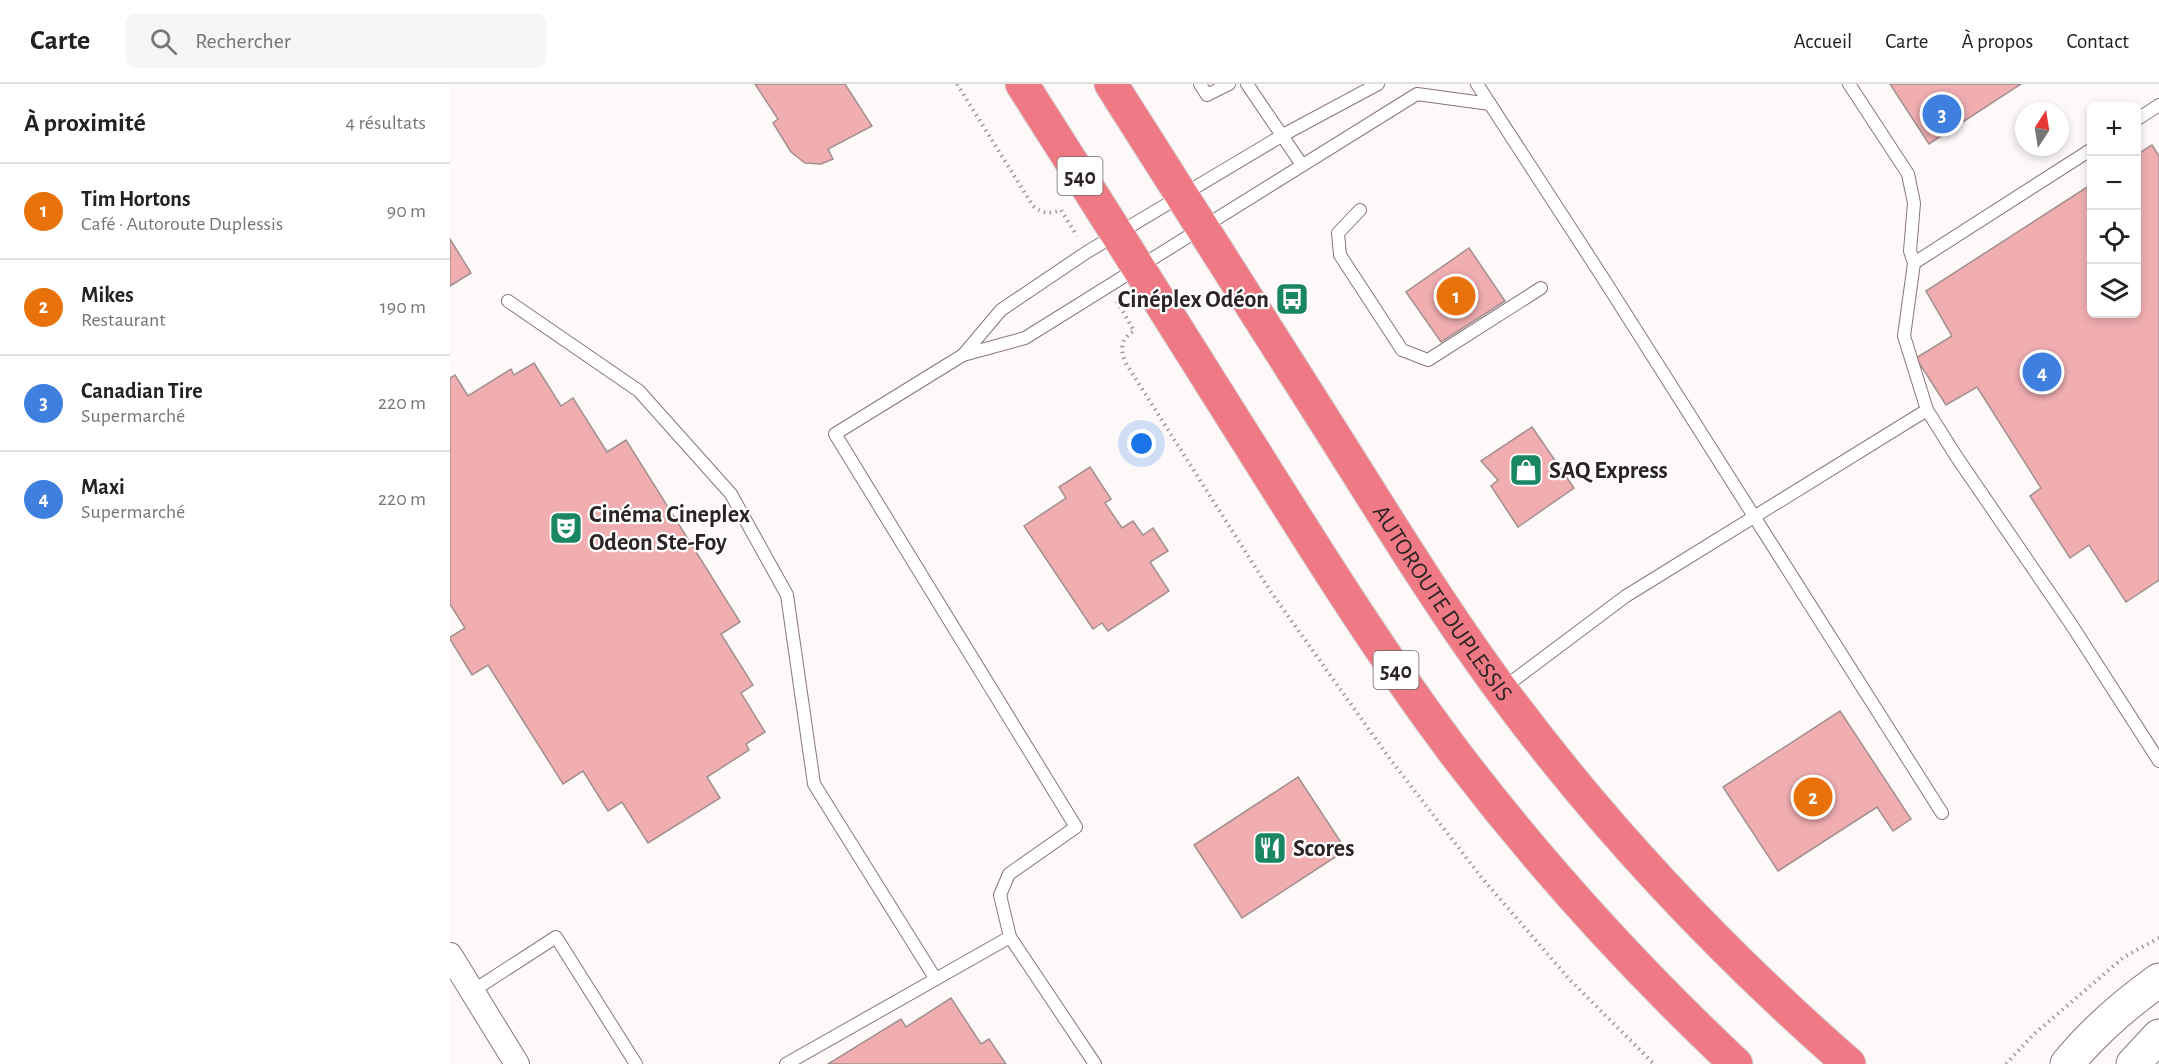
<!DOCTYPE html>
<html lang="fr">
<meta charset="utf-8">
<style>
:root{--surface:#fff;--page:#f6f6f6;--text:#222;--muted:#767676;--line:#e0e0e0;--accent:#1a8664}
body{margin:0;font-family:"Alegreya Sans",sans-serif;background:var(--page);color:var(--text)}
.controls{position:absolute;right:18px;top:18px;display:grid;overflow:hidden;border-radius:9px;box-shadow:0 3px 9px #0003}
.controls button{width:54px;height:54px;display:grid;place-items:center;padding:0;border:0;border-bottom:2px solid var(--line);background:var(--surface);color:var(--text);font:30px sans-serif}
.compass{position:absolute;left:1565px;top:18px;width:54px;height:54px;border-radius:50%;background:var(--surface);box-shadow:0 3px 9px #0003;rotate:12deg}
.you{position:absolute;left:692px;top:360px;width:21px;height:21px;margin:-15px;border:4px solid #fff;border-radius:50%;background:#1a73e8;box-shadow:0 0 0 9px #1a73e833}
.badge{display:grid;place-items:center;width:39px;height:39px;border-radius:50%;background:var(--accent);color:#fff;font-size:20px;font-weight:700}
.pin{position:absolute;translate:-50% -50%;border:3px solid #fff;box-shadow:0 2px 6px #0006}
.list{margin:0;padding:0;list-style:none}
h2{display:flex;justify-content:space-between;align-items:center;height:78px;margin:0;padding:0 24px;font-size:26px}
h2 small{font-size:20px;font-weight:400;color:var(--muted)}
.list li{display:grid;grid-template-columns:39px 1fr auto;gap:18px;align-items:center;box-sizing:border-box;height:96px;padding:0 24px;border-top:2px solid var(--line)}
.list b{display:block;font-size:22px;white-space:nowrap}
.list p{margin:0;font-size:20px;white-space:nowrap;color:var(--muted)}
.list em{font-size:20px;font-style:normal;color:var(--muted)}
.icon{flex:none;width:33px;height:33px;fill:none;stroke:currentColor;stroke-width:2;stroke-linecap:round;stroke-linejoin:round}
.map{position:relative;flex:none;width:1709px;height:980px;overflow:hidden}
header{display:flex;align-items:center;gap:36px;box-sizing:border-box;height:84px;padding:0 30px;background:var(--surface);border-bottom:2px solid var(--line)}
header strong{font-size:28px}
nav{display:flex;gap:33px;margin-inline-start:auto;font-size:21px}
.search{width:420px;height:54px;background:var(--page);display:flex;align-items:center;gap:15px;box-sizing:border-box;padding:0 21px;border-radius:9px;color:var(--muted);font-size:22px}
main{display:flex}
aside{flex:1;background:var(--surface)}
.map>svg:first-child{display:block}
.building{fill:#f0aeb1;stroke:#a38f90;stroke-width:1.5}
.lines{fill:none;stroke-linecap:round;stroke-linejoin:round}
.lane-casing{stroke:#897676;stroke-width:14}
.street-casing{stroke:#897676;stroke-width:26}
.secondary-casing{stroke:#897676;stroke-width:35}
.highway-casing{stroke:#d5d3d3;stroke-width:35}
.path{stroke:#9e9999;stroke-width:4;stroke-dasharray:1.5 4.5;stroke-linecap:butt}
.lane{stroke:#fff;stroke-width:12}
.street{stroke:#fff;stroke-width:24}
.secondary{stroke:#fff;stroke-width:33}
.highway{stroke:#ef7984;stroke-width:33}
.labels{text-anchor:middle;stroke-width:4.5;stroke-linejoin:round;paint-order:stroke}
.shield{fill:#fff;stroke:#6b6666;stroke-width:1.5}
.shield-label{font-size:22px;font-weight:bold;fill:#2c2424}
.poi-label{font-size:24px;font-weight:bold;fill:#2c2424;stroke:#fff;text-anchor:start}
.street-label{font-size:24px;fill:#2c2424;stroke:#fff}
</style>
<header>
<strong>Carte</strong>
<div class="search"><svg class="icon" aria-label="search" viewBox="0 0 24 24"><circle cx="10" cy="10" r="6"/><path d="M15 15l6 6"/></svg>Rechercher</div>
<nav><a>Accueil</a><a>Carte</a><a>À propos</a><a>Contact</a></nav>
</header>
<main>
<aside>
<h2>À proximité<small>4 résultats</small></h2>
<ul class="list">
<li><span class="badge" style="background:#e8710a">1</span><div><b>Tim Hortons</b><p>Café · Autoroute Duplessis</p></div><em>90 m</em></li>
<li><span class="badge" style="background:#e8710a">2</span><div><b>Mikes</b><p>Restaurant</p></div><em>190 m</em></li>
<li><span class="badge" style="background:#3f7fe0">3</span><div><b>Canadian Tire</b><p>Supermarché</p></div><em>220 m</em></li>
<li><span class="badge" style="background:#3f7fe0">4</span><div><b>Maxi</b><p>Supermarché</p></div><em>220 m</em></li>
</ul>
</aside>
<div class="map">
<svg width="1709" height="980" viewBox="0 0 1709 980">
<rect width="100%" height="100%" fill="#fdf9f9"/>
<g class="building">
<path d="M305 0H395L422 42 378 65 383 75 371 80 355 79 341 68 323 39 328 35Z"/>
<path d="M1440 0H1571L1479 60Z"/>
<path d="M1702 61 1709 72V496L1676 518 1639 461 1620 474 1580 412 1591 404 1527 303 1496 321 1466 274 1502 252 1476 207 1642 100V230H1686V71Z"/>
<path d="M0 155 21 189 0 202Z"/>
<path d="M1019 164 1055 217 991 258 956 208Z"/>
<path d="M84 279 111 322 123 314 157 368 176 356 290 538 271 550 303 601 291 609 315 648 296 660 299 666 257 693 270 714 198 759 172 718 158 727 133 687 113 700 38 581 22 591 0 555V553L15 544 0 520V294L5 291 18 312 61 285 64 291Z"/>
<path d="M1082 343 1124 404 1068 443 1041 402 1048 396 1031 377Z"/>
<path d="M640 383 661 415 655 419 672 444 683 437 693 451 703 444 718 467 700 478 719 507 658 547 652 539 643 545 574 442 616 414 609 403Z"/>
<path d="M1390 627 1461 735 1443 747 1427 723 1328 787 1273 703Z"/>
<path d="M848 693 896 766 792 834 744 761Z"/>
<path d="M501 914 531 960 539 955 556 980H378L451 935 456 943Z"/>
</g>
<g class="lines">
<defs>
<g id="lane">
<path d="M750 0 757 11 779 0"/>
<path d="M797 0 852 81"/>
<path d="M1027 0 1153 194 1492 729"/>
<path d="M1399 0 1458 90 1464 119 1460 167 1464 179 1454 252 1477 326 1506 372 1621 540 1709 677"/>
<path d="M1686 36 1709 21"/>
<path d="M910 126 888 149 890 171 952 266 978 276 1091 204"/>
<path d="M1464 179 1642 65"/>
<path d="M58 217 189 307 281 410 337 511 364 700 485 894"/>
<path d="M513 271 551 226 637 168 833 51 928 0"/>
<path d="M1052 605 1176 512 1477 326"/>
<path d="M21 908 106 853 186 980"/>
<path d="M336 980 560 853"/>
<path d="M645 980 560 853 550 811 559 790 626 743 385 350 513 271 575 254 967 10 1040 20"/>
</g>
<path id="street" d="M0 871 67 980"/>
<g id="secondary">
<path d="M1617 980C1644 947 1674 921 1709 896"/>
<path d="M1683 980 1709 952"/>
</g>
<g id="highway">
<path d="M572 0C652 125 731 252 810 377 874 479 938 581 1011 677 1094 785 1186 886 1286 980"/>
<path id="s1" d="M661 0C734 115 807 230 880 345 935 432 989 521 1050 604 1151 741 1271 868 1399 980"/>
</g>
</defs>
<use href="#lane" class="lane-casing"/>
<use href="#street" class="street-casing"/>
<use href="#secondary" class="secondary-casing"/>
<use href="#highway" class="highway-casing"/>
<g class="path">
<path d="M507 0 583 122C593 130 600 130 611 126L627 152"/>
<path d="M667 217 684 247C671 255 670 263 675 278L821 508 940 675 1032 794 1088 859 1119 895 1204 980"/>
<path d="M1556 980 1583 951 1674 873 1709 854"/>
</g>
<use href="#lane" class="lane"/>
<use href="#street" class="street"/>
<use href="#secondary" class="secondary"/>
<use href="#highway" class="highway"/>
</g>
<defs>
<symbol id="bus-square" viewBox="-11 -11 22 22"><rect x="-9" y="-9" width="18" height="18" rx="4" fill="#1a8664" stroke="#fff"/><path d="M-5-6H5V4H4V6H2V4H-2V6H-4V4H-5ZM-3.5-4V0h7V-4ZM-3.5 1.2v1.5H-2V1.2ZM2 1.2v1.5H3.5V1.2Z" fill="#fff"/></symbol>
<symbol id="shop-square" viewBox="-11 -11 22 22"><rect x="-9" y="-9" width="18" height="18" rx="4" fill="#1a8664" stroke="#fff"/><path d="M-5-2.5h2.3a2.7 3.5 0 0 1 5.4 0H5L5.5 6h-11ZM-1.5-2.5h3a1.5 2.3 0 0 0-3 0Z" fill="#fff"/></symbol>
<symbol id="theatre-square" viewBox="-11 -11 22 22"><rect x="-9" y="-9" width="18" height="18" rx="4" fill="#1a8664" stroke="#fff"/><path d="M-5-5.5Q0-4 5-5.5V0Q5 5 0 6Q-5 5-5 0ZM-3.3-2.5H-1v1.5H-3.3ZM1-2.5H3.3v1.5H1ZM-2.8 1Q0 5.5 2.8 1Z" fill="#fff"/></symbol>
<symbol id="restaurant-square" viewBox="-11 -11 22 22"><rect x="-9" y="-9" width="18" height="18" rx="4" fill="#1a8664" stroke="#fff"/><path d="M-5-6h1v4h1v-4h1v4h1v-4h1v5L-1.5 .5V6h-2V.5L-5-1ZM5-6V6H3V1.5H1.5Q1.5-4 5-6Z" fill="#fff"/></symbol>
</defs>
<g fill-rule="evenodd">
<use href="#bus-square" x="823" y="196" width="38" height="38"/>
<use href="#shop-square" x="1057" y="367" width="38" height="38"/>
<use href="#theatre-square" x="97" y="425" width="38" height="38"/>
<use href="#restaurant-square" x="801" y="745" width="38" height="38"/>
</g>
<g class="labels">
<g class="shield">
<rect x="607.5" y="73" width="45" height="38" rx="4.5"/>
<rect x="923.5" y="567" width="45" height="38" rx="4.5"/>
</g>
<g class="shield-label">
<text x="630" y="100">540</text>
<text x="946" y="594">540</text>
</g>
<g class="poi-label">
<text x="819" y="223" text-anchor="end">Cinéplex Odéon</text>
<text x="1099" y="394">SAQ Express</text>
<text x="139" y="438">Cinéma Cineplex<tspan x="139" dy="28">Odeon Ste-Foy</tspan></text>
<text x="843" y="772">Scores</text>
</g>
<g class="street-label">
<text dy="8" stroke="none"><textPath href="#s1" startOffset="616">AUTOROUTE DUPLESSIS</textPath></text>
</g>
</g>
</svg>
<div class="controls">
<button>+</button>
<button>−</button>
<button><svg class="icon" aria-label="locate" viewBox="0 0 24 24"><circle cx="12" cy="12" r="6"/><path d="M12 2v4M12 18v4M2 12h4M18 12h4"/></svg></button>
<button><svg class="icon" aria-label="layers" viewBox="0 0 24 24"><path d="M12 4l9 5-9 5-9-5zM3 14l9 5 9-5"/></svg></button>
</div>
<svg class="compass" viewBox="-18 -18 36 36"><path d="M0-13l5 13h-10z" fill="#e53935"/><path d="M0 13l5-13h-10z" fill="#767676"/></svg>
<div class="you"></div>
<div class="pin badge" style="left:1006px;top:212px;background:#e8710a">1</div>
<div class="pin badge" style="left:1363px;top:713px;background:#e8710a">2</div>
<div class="pin badge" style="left:1492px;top:30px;background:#3f7fe0">3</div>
<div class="pin badge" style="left:1592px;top:288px;background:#3f7fe0">4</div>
</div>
</main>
